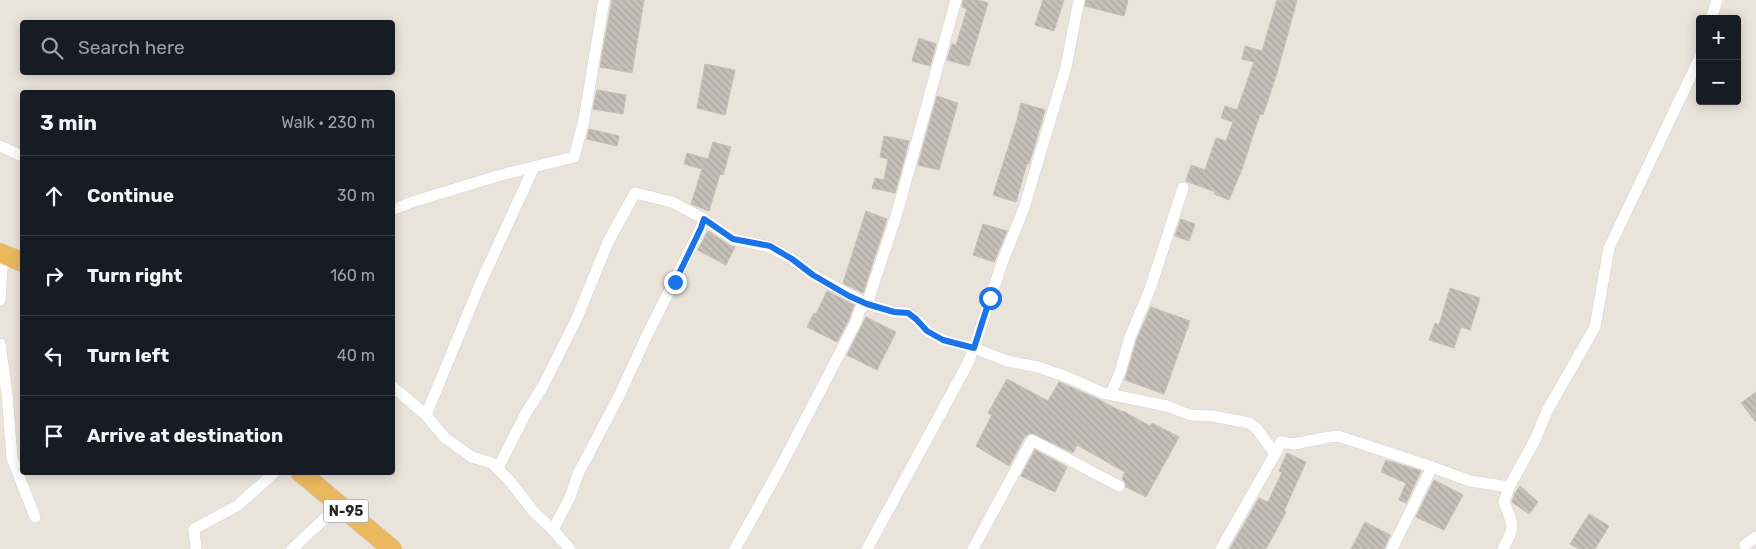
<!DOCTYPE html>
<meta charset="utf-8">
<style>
:root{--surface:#171b24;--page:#20242c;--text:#f1f3f6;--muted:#9ea1a6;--line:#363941}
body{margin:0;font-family:Rubik,sans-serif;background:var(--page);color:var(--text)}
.controls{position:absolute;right:15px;top:15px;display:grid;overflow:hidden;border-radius:5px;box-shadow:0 2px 12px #0003}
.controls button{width:45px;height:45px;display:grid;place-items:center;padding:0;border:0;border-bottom:1px solid var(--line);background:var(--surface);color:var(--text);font:25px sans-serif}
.stop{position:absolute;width:15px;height:15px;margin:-11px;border:4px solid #1a73e8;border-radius:50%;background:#fff}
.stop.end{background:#1a73e8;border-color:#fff;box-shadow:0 1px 5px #0008}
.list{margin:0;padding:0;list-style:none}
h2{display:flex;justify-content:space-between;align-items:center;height:65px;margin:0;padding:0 20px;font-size:21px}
h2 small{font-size:16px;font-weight:400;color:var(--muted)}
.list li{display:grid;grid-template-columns:32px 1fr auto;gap:15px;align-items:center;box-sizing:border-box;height:80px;padding:0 20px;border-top:1px solid var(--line)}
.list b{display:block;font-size:19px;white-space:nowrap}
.list em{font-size:16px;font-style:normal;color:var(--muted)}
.icon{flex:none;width:28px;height:28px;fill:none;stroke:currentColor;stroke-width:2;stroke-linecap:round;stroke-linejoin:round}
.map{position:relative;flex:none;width:1756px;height:549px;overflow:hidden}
.search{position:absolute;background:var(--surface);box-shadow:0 2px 12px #0003;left:20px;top:20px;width:375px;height:55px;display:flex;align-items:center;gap:12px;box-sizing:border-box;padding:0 18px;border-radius:5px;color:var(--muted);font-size:19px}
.panel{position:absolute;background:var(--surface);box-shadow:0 2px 12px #0003;left:20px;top:90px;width:375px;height:385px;border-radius:5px}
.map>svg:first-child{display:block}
.building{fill:url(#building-back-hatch);stroke:#c4bfb4}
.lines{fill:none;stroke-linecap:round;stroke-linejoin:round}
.minor-casing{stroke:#cfd1e0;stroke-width:12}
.trunk-casing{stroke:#c3c3c3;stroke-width:20}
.minor{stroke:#fff;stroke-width:11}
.trunk{stroke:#ecb85e;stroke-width:19}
.route{stroke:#1a73e8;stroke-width:6}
.labels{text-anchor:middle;stroke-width:4.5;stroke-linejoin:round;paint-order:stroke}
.shield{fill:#fff;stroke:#686868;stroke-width:1}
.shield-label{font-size:14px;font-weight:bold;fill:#272727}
</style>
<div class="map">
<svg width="1756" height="549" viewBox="0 0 1756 549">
<defs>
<pattern id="building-back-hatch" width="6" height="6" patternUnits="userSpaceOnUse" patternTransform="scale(1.25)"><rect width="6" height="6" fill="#c4c0b9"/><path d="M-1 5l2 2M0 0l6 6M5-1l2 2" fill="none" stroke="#a8a59f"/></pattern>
</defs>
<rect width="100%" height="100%" fill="#e9e3d9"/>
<g class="building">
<path d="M612 0H644L632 73 600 67Z"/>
<path d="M963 0H978L988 3 969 66 947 60 952 44 956 45 967 9 962 7Z"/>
<path d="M1043 0H1064L1054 31 1035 25Z"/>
<path d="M1086 0H1128L1124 16 1085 6Z"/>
<path d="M1277 0H1297L1277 73 1263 115 1260 114 1242 169 1229 200 1214 194 1215 192 1186 181 1191 165 1205 170 1216 138 1226 141 1233 122 1221 118 1225 106 1237 110 1254 62 1242 59 1245 46 1262 51Z"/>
<path d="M919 38 936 44 930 66 912 61Z"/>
<path d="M705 64 735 70 725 115 697 108Z"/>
<path d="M597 90 626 95 623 114 593 109Z"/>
<path d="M937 96 958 103 939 170 918 165Z"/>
<path d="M1021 103 1045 110 1029 164 1027 163 1016 202 993 195 1017 120Z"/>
<path d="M589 129 619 136 617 146 587 139Z"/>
<path d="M884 136 909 141 895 193 872 188 875 178 884 180 888 159 880 157Z"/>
<path d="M713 142 731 147 723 175 720 174 709 211 691 204 702 169 684 164 687 153 708 159Z"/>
<path d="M866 211 887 219 863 293 843 283Z"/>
<path d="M1181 219 1195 224 1189 241 1175 236Z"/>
<path d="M983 224 1007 231 994 262 973 255Z"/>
<path d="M708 231 729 245 735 247 726 265 698 250Z"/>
<path d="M1450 288 1480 298 1470 330 1461 327 1454 348 1429 340 1435 323 1439 325Z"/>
<path d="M827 291 854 305 849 319 837 342 807 327 814 313 816 314Z"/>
<path d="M1151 307 1190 321 1164 394 1125 380 1137 339Z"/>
<path d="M866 317 896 332 877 370 847 355Z"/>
<path d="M1007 379 1048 401 1059 382 1100 400 1122 412 1123 411 1150 426 1152 423 1179 437 1146 497 1126 487 1125 482 1122 479 1125 472 1077 445 1073 453 1031 433 1025 436 1009 466 976 446 992 415 988 413Z"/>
<path d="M1756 392V422L1741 403Z"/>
<path d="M1035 450 1067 467 1055 492 1021 476Z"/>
<path d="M1287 453 1306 462 1284 511 1286 512 1266 549H1230L1259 498 1268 502 1282 472 1279 471Z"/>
<path d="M1386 460 1421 471 1406 503 1399 500 1406 483 1381 472Z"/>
<path d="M1434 480 1463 495 1444 530 1416 517Z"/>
<path d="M1520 486 1538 502 1529 514 1512 502 1515 493Z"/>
<path d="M1589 514 1609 526 1595 549H1579L1570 544Z"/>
<path d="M1365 522 1390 535 1384 549H1351Z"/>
</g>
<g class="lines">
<defs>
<g id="minor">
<path d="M1711 19 1717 0"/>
<path d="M0 146 22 156"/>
<path d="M392 210 412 202 501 175 574 157 584 120 604 0"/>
<path d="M704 219 733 239 770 247 792 259 813 275 867 304 894 312 907 313 916 319 927 331 943 340 974 348 1007 361 1038 367 1067 377 1103 393 1167 406 1190 415 1213 416 1249 423 1256 428 1275 454 1221 549"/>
<path d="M0 300 3 254"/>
<path d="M0 344 7 394 12 458 35 517"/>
<path d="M392 386 426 415 445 438 472 457 492 463 508 479 534 512 553 530 570 549"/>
<path d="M1111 394 1120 372 1130 337 1150 289 1183 188"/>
<path d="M426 415 481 282 534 167"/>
<path d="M1275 454 1281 442 1294 444 1329 437 1338 436 1432 467"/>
<path d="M498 468 526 413 543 386 577 318 608 242 635 193 672 202 704 219 701 228 648 333 619 396 578 474 570 497 553 530"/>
<path d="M1745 545 1756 537"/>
<path d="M196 549 194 529 237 506 275 472"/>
<path d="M292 549 339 505"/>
<path d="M735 549 781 466 856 322 860 309 867 304 897 213 956 0"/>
<path d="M867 549 967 365 974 348 1002 263 1024 208 1066 67 1079 0"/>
<path d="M973 549 1032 440 1119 486"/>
<path d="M1392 549 1432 467 1470 481 1509 487 1535 440 1547 411 1595 327 1609 248 1700 57"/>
<path d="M1503 549C1515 526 1514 527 1504 502L1509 487"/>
</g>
<g id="trunk">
<path d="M0 253 22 262"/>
<path d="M300 472 392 549"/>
</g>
</defs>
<use href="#minor" class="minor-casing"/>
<use href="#trunk" class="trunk-casing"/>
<use href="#minor" class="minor"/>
<use href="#trunk" class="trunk"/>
</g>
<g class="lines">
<path class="route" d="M675 282 701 228 704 219 733 239 770 246 792 259 813 275 849 296 867 304 894 312 908 313 916 319 927 331 943 340 974 348 990 298"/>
</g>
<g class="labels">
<rect class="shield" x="323.5" y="499.5" width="45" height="23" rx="4"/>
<g class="shield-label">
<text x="346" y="516">N-95</text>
</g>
</g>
</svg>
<div class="controls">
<button>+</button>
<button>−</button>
</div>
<div class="stop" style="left:990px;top:298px"></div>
<div class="stop end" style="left:675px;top:282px"></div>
<div class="search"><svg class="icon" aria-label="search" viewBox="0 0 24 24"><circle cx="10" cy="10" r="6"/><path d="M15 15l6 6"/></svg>Search here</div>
<section class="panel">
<h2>3 min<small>Walk · 230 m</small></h2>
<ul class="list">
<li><svg class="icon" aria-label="ahead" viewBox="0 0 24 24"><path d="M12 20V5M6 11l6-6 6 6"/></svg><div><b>Continue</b></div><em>30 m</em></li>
<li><svg class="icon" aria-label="right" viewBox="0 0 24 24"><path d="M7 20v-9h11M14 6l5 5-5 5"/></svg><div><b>Turn right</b></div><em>160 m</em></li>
<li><svg class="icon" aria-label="left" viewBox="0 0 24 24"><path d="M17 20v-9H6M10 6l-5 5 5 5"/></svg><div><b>Turn left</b></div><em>40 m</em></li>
<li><svg class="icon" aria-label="arrive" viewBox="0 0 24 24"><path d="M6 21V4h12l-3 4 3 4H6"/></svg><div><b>Arrive at destination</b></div></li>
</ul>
</section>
</div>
